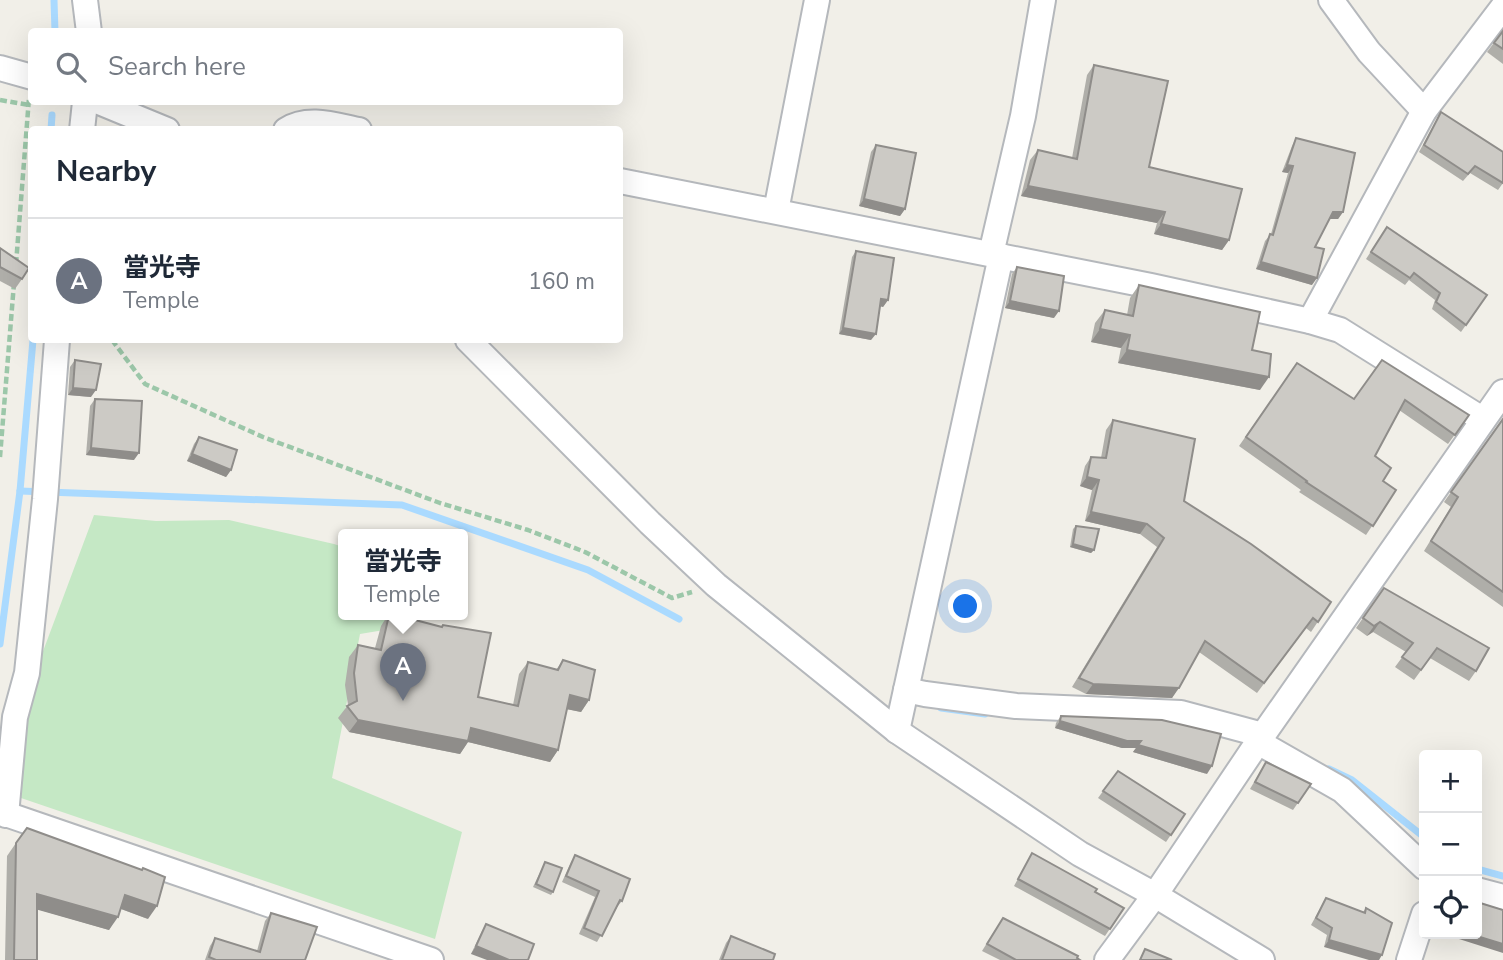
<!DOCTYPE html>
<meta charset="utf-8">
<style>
:root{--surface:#fff;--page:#f2f2f3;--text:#1f2937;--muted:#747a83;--line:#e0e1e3;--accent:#2563eb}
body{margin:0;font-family:"Nunito Sans","Noto Sans JP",sans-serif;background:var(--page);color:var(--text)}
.controls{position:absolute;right:21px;bottom:21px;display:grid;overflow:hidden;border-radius:7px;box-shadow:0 7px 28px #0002}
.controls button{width:63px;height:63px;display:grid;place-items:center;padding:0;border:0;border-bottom:2px solid var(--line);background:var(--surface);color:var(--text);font:35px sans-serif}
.you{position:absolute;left:966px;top:607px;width:24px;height:24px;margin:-18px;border:5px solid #fff;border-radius:50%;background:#1a73e8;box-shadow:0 0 0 10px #1a73e833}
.badge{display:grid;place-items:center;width:46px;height:46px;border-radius:50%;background:var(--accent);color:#fff;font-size:23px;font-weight:700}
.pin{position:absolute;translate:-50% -58px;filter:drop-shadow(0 2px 4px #0008)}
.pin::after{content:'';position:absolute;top:37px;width:24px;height:21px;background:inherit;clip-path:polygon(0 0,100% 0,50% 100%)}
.popup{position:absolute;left:338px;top:529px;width:130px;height:91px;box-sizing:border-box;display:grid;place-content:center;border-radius:7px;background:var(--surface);filter:drop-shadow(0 2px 5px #0005);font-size:23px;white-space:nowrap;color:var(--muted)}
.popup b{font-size:26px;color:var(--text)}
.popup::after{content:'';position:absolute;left:50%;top:100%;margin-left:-14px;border:14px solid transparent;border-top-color:var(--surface)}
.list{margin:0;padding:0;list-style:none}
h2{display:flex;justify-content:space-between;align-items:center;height:91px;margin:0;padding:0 28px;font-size:30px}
h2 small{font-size:23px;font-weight:400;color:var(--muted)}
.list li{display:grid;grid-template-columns:46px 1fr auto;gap:21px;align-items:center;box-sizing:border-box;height:126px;padding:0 28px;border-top:2px solid var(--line)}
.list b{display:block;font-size:26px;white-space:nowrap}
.list p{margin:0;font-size:23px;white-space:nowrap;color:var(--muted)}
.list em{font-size:23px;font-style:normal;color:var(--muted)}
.icon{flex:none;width:38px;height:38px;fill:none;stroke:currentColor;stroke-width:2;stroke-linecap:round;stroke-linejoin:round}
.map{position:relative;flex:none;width:1503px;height:960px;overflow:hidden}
.search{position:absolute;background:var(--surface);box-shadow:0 7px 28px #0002;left:28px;top:28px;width:595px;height:77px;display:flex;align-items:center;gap:18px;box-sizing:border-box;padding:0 24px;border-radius:7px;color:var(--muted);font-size:26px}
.panel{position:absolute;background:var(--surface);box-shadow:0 7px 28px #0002;left:28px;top:126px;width:595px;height:217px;border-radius:7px}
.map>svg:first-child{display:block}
.green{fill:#c5e8c5}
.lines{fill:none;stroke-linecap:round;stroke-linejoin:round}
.stream{stroke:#aadaff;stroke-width:7}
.minor-casing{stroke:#b5b8bc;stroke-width:28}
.path{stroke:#9cc7a9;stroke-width:4.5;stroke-dasharray:7 3.5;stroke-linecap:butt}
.minor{stroke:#fff;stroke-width:24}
.wall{fill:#afaea9}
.shaded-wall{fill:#8f8d8a}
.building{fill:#cccac5;stroke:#8f8d8a;stroke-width:2}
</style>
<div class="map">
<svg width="1503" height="960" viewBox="0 0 1503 960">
<rect width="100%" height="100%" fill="#f1efe8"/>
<path class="green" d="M94 515 156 521 229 520 334 544 343 547 344 615H406L402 627 360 634 332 778 462 832 435 939 21 798 22 752 36 670Z"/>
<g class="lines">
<g class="stream">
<path d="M54 0 55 32"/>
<path d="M51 130 52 115"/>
<path d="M20 491 402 505 588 570 679 619"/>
<path d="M0 644 20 491 33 340"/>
<path d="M941 708 985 714"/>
<path d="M1329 769 1352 780 1424 837"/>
<path d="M1477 869 1503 876"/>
</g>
<defs>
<g id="minor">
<path d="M85 0 89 32"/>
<path d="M1331 0 1369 52 1424 111"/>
<path d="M0 68 32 77"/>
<path d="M99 102 167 130"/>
<path d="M82 130 85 102"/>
<path d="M286 130C308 116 334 125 359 130"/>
<path d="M620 181 1151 286 1310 321 1340 330 1482 419"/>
<path d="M776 211 817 0"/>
<path d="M991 254 1023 116 1043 0"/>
<path d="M1310 321 1424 111 1503 7"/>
<path d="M468 340 650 523 716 585 897 731 1080 854 1155 895 1262 960"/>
<path d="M906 690 925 694 1016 706 1181 713 1263 735"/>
<path d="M897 731 1001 256"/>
<path d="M1258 742 1342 790 1424 867"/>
<path d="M0 812 431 960"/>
<path d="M6 815 15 717 27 673 45 499 57 340"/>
<path d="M1477 890 1503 897"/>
<path d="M1107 960 1155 895 1258 742 1503 392"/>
<path d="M1409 960 1424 914"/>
</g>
</defs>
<use href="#minor" class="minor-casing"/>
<g class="path">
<path d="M0 100 29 105"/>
<path d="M16 264 29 98"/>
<path d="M112 340 145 384 263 437 440 503 528 530 585 552 672 598 692 592"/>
<path d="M0 457 14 283"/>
</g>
<use href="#minor" class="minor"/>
</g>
<g class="wall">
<path d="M1503 31V64L1487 52Z"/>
<path d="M1094 65 1149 167 1229 240 1222 250 1154 234 1157 223 1021 196 1030 160 1038 150 1072 158 1087 75Z"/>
<path d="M1441 112 1503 183 1498 190 1470 173 1463 181 1419 152Z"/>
<path d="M1296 138 1343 212 1338 219H1329L1315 247 1312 285 1256 269 1265 241 1271 234 1288 173 1282 172 1292 146Z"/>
<path d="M876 145 905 209 900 216 859 206 871 152Z"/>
<path d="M1387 227 1487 295 1461 332 1432 309 1435 300 1409 280 1405 285 1366 259Z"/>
<path d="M0 248 22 279 15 289 0 281Z"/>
<path d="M856 251 888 300 883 307 880 306 871 340 839 334 852 257Z"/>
<path d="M1017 267 1054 318 1005 308 1012 274Z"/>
<path d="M1139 285 1252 350 1260 390 1118 363 1121 348 1091 342 1095 323 1105 310 1127 315 1130 298Z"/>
<path d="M75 360 91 397 68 395 70 367Z"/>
<path d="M1382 360 1469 415 1448 444 1399 410 1375 456 1383 481 1396 490 1366 535 1299 492 1301 490 1239 446 1297 363 1354 399Z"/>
<path d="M95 399 134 460 86 455 90 406Z"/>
<path d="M1503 419V607L1424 551 1451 507 1444 502Z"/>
<path d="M1113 420 1184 501 1331 602 1311 632 1306 628 1257 693 1199 652 1172 698 1086 694 1072 687 1157 547 1140 534 1085 521 1092 490 1080 486 1085 466 1091 457 1101 458 1106 430Z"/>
<path d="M199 437 231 470 226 477 187 461 194 444Z"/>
<path d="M1076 526 1094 550 1091 553 1070 547 1073 529Z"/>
<path d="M1384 588 1476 671 1469 681 1430 658 1414 680 1395 667 1406 652 1373 632 1367 636 1356 628Z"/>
<path d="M388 615H396L442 627 443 625 478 697 513 705 519 674 528 662 556 670 563 660 589 700 581 712 567 709 558 750 550 762 468 742 460 754 349 732 338 718 348 705 345 685 349 657 358 645 375 648 381 626Z"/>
<path d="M1061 716 1207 774 1133 752 1136 748H1122L1055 728 1056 723Z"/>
<path d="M1266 762 1311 784 1293 810 1250 789Z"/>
<path d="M1118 771 1185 814 1166 842 1098 798Z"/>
<path d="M16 843 148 919 121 909 109 930 37 909V960H5L7 856Z"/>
<path d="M1032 853 1095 892 1124 908 1105 936 1014 886Z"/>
<path d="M575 855 622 901 617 907 597 942 579 934 595 897 562 882 571 862Z"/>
<path d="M545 862 553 892 551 895 533 887Z"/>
<path d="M1326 898 1363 912 1366 908 1392 923 1324 947 1327 935 1311 925Z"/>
<path d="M271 913 305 960H205L210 946 215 938 257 951 265 921Z"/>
<path d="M486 924 534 944 471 954 482 931Z"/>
<path d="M999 924 1077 958 1080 960H1000L982 951Z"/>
<path d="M731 936 773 960H719L726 943Z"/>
</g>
<g class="shaded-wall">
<path d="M1287 165 1293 166 1288 173 1282 172Z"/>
<path d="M1028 186 1165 212 1157 223 1021 196Z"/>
<path d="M864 199 905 209 900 216 859 206Z"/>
<path d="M1333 212H1343L1338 219H1328Z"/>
<path d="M1161 224 1229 240 1222 250 1154 234Z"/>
<path d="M1261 262 1317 278 1312 285 1256 269Z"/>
<path d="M881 299 888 300 883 307 877 305Z"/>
<path d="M1010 301 1059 311 1054 318 1005 308Z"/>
<path d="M843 328 876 334 871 340 839 334Z"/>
<path d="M1100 329 1130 335 1121 348 1091 342Z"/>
<path d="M1127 350 1269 377 1260 390 1118 363Z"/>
<path d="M73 388 96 390 91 397 68 395Z"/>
<path d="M91 448 139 453 134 460 86 455Z"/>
<path d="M192 454 231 470 226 477 187 461Z"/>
<path d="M1087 477 1099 480 1092 490 1080 486Z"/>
<path d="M1091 512 1147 524 1140 534 1085 521Z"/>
<path d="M1073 544 1094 550 1091 553 1070 547Z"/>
<path d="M1380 622 1373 632 1367 636 1374 626Z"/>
<path d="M1093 684 1179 688 1172 698 1086 694Z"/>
<path d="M570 695 589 700 581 712 561 708Z"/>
<path d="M358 720 471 728 558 750 550 762 468 742 460 754 349 732Z"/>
<path d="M1060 721 1141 741 1212 766 1207 774 1133 752 1136 748H1122L1055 728Z"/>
<path d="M37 894 118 917 109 930 28 907Z"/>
<path d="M125 895 157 906 148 919 116 907Z"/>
<path d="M1463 934H1470L1503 944V953L1459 939Z"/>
<path d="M1329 940 1382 955 1379 960H1369L1324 947Z"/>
<path d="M476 946 509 960H487L471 954Z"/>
</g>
<g class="building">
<path d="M1503 31V49L1494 43Z"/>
<path d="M1094 65 1168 81 1149 167 1242 189 1229 240 1161 224 1165 212 1028 186 1038 150 1077 159Z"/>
<path d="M1441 112 1503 152V183L1475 166 1468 174 1424 145Z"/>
<path d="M1296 138 1355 153 1343 212H1333L1315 247 1324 249 1317 278 1261 262 1270 234 1273 235 1293 166 1287 165Z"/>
<path d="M876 145 916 153 905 209 864 199Z"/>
<path d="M1387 227 1487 295 1466 325 1436 302 1440 293 1414 273 1410 278 1371 252Z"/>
<path d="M0 248 29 268 22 279 0 267Z"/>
<path d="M856 251 894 258 888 300 881 299 876 334 843 328Z"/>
<path d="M1017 267 1064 276 1059 311 1010 301Z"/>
<path d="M1139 285 1260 312 1252 350 1271 354 1269 377 1127 350 1130 335 1100 329 1105 310 1133 316Z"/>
<path d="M75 360 101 364 96 390 73 388Z"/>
<path d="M1382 360 1469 415 1455 435 1405 400 1375 456 1391 468 1383 481 1396 490 1373 526 1306 482 1307 481 1246 437 1297 363 1354 399Z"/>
<path d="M95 399 142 401 139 453 91 448Z"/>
<path d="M1503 419V592L1431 541 1458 497 1451 492Z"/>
<path d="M1113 420 1195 439 1184 501 1251 544 1331 602 1318 622 1313 618 1264 683 1205 641 1179 688 1093 684 1079 678 1164 538 1147 524 1091 512 1099 480 1087 477 1091 457 1106 458Z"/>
<path d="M199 437 237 450 231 470 192 454Z"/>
<path d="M1076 526 1099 529 1094 550 1073 544Z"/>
<path d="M1384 588 1489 648 1476 671 1437 648 1421 670 1402 657 1413 643 1380 622 1374 626 1363 618Z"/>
<path d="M389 615H396L442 627 443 625 491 633 478 697 518 706 528 662 558 670 563 660 595 670 589 700 570 695 558 750 471 728 468 741 358 720 347 706 357 701 354 673 358 645 381 650Z"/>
<path d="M1061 716 1162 720 1221 734 1212 766 1138 745 1141 741H1127L1060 721Z"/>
<path d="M1266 762 1311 784 1298 803 1255 782Z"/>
<path d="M1118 771 1185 814 1171 835 1103 791Z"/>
<path d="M27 828 142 870 143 868 165 877 157 906 125 895 118 917 37 894V960H14L16 843Z"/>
<path d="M1032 853 1097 889 1095 892 1124 908 1110 929 1018 879Z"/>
<path d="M575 855 630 879 622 901 620 900 602 936 584 928 599 891 566 876Z"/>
<path d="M545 862 562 868 553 892 536 884Z"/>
<path d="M1326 898 1365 913 1366 908 1392 923 1382 955 1329 940 1332 928 1316 918Z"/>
<path d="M1477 902 1503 910V944L1470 934H1477Z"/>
<path d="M271 913 317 927 305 960H216L209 957 215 938 260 952Z"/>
<path d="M1003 918 1078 956 1077 958 1080 960H1016L987 944Z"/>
<path d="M486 924 534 944 528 960H509L476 946Z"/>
<path d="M731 936 775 954 773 960H722Z"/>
<path d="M1145 949 1172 960H1140Z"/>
</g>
</svg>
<div class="controls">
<button>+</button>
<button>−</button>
<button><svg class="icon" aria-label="locate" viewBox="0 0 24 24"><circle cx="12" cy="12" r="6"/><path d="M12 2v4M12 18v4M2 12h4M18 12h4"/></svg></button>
</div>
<div class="you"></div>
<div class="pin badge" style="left:403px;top:701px;background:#6b7280">A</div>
<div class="popup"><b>當光寺</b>Temple</div>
<div class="search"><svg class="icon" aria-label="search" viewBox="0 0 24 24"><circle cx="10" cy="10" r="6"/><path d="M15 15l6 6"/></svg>Search here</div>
<section class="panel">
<h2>Nearby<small></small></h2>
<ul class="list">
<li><span class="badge" style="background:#6b7280">A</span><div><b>當光寺</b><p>Temple</p></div><em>160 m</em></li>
</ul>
</section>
</div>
